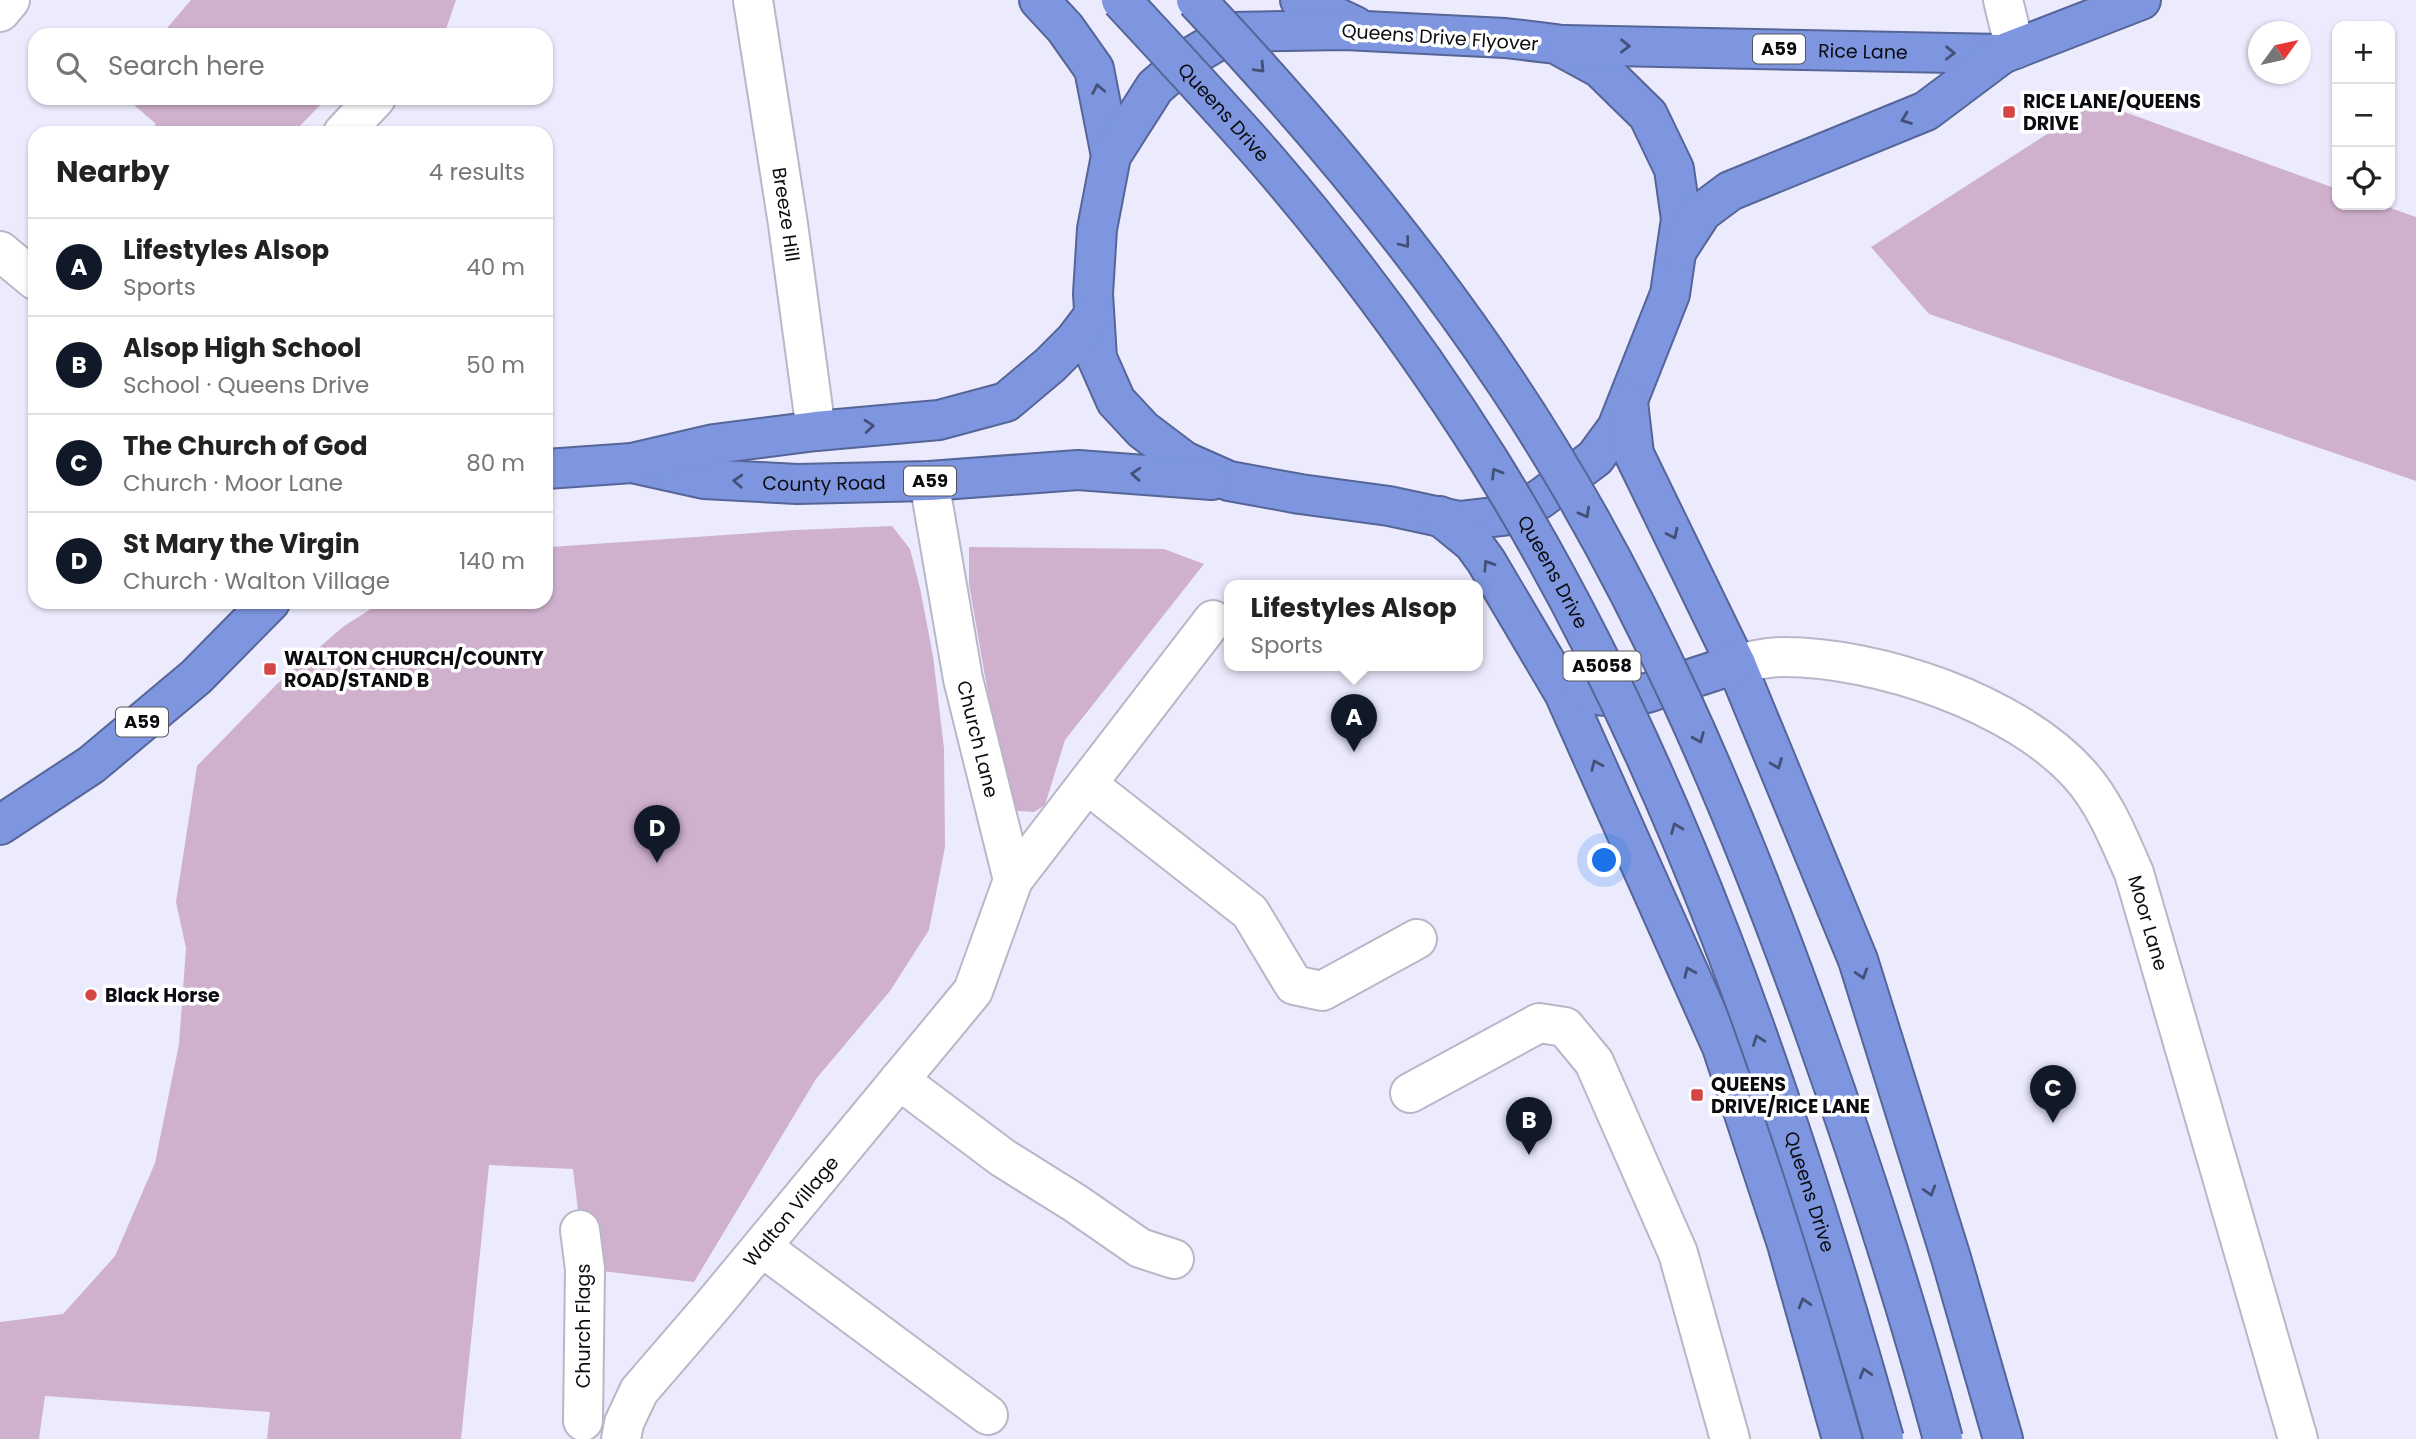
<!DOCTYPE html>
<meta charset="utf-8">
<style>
:root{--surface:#fff;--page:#f6f6f6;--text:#222;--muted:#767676;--line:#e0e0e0;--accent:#111827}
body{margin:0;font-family:Poppins,sans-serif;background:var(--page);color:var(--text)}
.controls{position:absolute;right:21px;top:21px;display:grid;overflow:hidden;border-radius:14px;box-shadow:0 2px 5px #0004}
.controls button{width:63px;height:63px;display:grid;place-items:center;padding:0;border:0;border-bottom:2px solid var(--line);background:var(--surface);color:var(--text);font:35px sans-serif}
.compass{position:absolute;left:2248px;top:21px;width:63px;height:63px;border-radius:50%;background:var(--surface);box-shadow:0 2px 5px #0004;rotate:57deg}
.you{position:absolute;left:1605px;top:861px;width:24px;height:24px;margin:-18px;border:5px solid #fff;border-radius:50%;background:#1a73e8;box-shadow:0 0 0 10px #1a73e833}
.badge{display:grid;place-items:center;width:46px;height:46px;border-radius:50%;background:var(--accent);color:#fff;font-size:23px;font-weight:700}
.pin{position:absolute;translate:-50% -58px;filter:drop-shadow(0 2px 4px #0008)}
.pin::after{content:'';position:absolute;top:37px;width:24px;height:21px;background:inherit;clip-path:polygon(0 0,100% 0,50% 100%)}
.popup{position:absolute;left:1224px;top:580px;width:259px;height:91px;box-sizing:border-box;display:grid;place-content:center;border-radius:14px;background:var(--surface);filter:drop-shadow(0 2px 5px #0005);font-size:23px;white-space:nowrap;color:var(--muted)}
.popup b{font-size:26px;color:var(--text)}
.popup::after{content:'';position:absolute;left:50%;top:100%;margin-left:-14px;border:14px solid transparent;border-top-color:var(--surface)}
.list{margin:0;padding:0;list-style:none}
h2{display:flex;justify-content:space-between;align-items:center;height:91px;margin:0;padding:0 28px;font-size:30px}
h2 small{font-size:23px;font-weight:400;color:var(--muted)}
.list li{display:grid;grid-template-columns:46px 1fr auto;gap:21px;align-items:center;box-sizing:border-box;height:98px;padding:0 28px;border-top:2px solid var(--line)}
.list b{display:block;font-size:26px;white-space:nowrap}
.list p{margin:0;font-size:23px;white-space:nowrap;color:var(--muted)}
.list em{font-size:23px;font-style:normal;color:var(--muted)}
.icon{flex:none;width:38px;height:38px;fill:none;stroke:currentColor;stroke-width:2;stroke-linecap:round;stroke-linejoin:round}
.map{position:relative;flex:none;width:2416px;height:1439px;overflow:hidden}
.search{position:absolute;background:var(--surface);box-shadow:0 2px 5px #0004;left:28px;top:28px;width:525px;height:77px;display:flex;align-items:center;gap:18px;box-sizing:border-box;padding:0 24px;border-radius:21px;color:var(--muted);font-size:26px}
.panel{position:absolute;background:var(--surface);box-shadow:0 2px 5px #0004;left:28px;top:126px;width:525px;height:483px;border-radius:21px}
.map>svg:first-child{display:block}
.green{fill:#cfb1cd}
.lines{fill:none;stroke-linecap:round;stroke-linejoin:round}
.minor-casing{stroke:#b8b7c8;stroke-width:42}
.highway-casing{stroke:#566597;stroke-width:42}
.minor{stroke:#fff;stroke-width:38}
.highway{stroke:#7e96e0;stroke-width:38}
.highway-bridge-casing{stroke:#566597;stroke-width:42;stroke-linecap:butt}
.highway-bridge{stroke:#7e96e0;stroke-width:38}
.oneway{stroke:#445078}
.poi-dot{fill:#d44545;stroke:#fff;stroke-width:2.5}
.labels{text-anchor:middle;stroke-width:7;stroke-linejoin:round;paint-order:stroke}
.shield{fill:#fff;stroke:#545458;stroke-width:2}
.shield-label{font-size:18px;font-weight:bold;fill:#0b0b10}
.street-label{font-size:19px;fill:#0b0b10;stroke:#fff}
.poi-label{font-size:19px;font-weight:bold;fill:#0b0b10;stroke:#fff;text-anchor:start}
</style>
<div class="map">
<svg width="2416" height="1439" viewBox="0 0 2416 1439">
<rect width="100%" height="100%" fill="#ecebfd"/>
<g class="green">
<path d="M191 0H456L444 35H415L394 28 387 35H161Z"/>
<path d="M126 98H327L293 133H148L156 124Z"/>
<path d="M2097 102 2337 189V205H2382L2416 217V481L1929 314 1871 247Z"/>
<path d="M892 526 910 549 920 588 933 656 944 748 945 847 929 930 890 991 816 1079 694 1282 585 1269 573 1169 489 1165 461 1439H267L270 1412 45 1396 39 1439H0V1322L63 1314 115 1256 155 1163 179 1044 186 948 176 902 197 766 277 684 344 626 382 602H546V547H551L796 530Z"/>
<path d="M969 547 1164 549 1204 564 1065 740 1045 805 1034 812 1018 811 1007 803 969 584Z"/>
</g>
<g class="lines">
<defs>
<g id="minor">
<path id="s1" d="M753 0 788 224 816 431"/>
<path d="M2003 0 2015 49"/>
<path d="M0 12 10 0"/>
<path d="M343 133 376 98"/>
<path d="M0 251 35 280"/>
<path id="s2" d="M1736 664C1752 661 1767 657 1784 657 1877 657 2016 703 2080 775 2105 803 2119 839 2134 873L2298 1439"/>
<path d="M1087 784 1250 912 1294 985 1322 991 1417 939"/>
<path d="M1013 880 1213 620"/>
<path d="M899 1080 1003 1158 1075 1203 1140 1248 1174 1259"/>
<path d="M1410 1093 1539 1023 1565 1027 1594 1062 1678 1253 1730 1439"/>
<path d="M580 1230 585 1269 583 1421"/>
<path d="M762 1247 988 1415"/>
<path id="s3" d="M621 1439 624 1423 639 1391 714 1304 973 991 1013 880 963 679 929 481"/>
</g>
<g id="highway">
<path d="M1039 0 1065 28 1094 69 1111 156"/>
<path d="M1300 0 1355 26"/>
<path d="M1345 30 1505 38 1556 44 1600 68 1648 115 1674 169 1681 219 1670 294 1617 428 1595 458 1540 499 1511 515 1459 521 1389 506 1300 494 1229 481 1184 461 1143 430 1116 401 1097 358 1093 294 1097 229 1111 156 1155 87 1189 58 1233 32Z"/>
<path id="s4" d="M1564 45 2002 54"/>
<path d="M1678 249 1702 212 1730 191 1926 111 2002 54 2141 0"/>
<path d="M1628 402 1634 454 1736 664 1858 960 1951 1258 2003 1439"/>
<path id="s5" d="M632 463 704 479 797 484 929 481 1078 470 1212 480"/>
<path d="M546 469 632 463 714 444 816 431 939 420 1006 402 1050 365 1075 340 1094 315"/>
<path d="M1440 516 1473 543 1486 561 1564 693 1722 1047 1787 1244 1842 1439"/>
<path d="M1585 694 1607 696 1647 693 1736 664"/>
<path d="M0 825 91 765 196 677 270 602"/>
</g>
</defs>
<use href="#minor" class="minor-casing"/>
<use href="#highway" class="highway-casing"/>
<use href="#minor" class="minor"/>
<use href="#highway" class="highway"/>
<defs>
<g id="highway-bridge">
<path id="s6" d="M1121 0C1170 53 1219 105 1266 159 1347 253 1422 354 1488 459 1673 756 1790 1104 1884 1439"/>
<path d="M1196 0C1309 120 1416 247 1507 384 1640 583 1734 806 1814 1030 1862 1165 1906 1301 1943 1439"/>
</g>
</defs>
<use href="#highway-bridge" class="highway-bridge-casing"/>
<use href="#highway-bridge" class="highway-bridge"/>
</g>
<defs><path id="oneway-chevron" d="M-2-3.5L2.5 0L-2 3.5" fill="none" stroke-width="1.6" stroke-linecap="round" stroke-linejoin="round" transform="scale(1.75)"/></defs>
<g class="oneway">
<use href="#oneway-chevron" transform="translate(1625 46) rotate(1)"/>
<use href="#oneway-chevron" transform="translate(1950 53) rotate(1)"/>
<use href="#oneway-chevron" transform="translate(1260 68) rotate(47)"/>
<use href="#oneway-chevron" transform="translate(1098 89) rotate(-101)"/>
<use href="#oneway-chevron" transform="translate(1906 119) rotate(159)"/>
<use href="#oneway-chevron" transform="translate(1405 243) rotate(52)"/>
<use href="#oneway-chevron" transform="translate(869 426) rotate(-5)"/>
<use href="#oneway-chevron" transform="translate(1496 473) rotate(-121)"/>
<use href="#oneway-chevron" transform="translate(1136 474) rotate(-176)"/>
<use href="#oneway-chevron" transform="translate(738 481) rotate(-177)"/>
<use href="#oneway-chevron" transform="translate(1585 513) rotate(61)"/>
<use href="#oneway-chevron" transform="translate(1673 534) rotate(64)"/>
<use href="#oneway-chevron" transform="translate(1488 565) rotate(-123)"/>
<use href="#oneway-chevron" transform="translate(1699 738) rotate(67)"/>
<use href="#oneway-chevron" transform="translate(1777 764) rotate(68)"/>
<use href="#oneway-chevron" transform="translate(1596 765) rotate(-114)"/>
<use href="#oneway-chevron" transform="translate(1676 828) rotate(-112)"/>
<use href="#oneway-chevron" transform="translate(1689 972) rotate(-114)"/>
<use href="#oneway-chevron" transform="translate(1862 974) rotate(73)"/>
<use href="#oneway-chevron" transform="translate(1758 1040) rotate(-110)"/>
<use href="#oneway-chevron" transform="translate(1930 1191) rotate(73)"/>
<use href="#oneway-chevron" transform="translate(1804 1303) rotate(-106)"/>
<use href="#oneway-chevron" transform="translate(1865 1373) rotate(-106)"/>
</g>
<g class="poi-dot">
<rect x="2002" y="105" width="14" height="14" rx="3.5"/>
<rect x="263" y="662" width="14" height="14" rx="3.5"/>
<circle cx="91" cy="995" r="7"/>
<rect x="1690" y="1088" width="14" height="14" rx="3.5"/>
</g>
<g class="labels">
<g class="shield">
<rect x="1753" y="34.5" width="52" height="29" rx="5"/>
<rect x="904" y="466.5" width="52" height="29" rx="5"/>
<rect x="1563.5" y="651.5" width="77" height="29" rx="5"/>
<rect x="116" y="707.5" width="52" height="29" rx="5"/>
</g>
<g class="shield-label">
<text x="1779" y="55">A59</text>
<text x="930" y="487">A59</text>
<text x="1602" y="672">A5058</text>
<text x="142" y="728">A59</text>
</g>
<g class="street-label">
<text transform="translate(1440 37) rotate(4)" y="7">Queens Drive Flyover</text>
<text dy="7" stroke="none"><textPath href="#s4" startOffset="299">Rice Lane</textPath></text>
<text dy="7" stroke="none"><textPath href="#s6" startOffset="152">Queens Drive</textPath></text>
<text dy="7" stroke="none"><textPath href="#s1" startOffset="217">Breeze Hill</textPath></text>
<text dy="7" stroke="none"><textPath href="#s5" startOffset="194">County Road</textPath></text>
<text dy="7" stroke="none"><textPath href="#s6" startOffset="719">Queens Drive</textPath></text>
<text transform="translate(978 739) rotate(76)" y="7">Church Lane</text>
<text dy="7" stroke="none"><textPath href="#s2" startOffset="539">Moor Lane</textPath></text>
<text dy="7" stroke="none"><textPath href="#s6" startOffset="1391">Queens Drive</textPath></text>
<text dy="7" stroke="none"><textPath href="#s3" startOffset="287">Walton Village</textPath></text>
<text transform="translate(583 1326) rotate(-90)" y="7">Church Flags</text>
</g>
<g class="poi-label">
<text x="2023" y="108">RICE LANE/QUEENS<tspan x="2023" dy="22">DRIVE</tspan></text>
<text x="284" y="665">WALTON CHURCH/COUNTY<tspan x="284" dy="22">ROAD/STAND B</tspan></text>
<text x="105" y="1002">Black Horse</text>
<text x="1711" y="1091">QUEENS<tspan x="1711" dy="22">DRIVE/RICE LANE</tspan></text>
</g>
</g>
</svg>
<div class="controls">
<button>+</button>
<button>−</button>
<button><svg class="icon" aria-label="locate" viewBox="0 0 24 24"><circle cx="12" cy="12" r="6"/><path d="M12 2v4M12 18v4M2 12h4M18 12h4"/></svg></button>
</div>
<svg class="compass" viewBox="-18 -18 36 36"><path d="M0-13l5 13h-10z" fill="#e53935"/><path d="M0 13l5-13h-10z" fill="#767676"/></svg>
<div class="you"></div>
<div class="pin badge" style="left:1354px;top:752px">A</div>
<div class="popup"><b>Lifestyles Alsop</b>Sports</div>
<div class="pin badge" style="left:1529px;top:1155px">B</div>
<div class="pin badge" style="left:2053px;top:1123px">C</div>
<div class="pin badge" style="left:657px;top:863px">D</div>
<div class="search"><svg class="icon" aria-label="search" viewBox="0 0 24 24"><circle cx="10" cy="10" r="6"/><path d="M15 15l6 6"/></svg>Search here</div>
<section class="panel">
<h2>Nearby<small>4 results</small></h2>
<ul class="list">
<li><span class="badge">A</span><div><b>Lifestyles Alsop</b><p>Sports</p></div><em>40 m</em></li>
<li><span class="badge">B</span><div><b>Alsop High School</b><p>School · Queens Drive</p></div><em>50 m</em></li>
<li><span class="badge">C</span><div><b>The Church of God</b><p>Church · Moor Lane</p></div><em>80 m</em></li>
<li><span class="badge">D</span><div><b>St Mary the Virgin</b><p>Church · Walton Village</p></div><em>140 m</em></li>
</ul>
</section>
</div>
